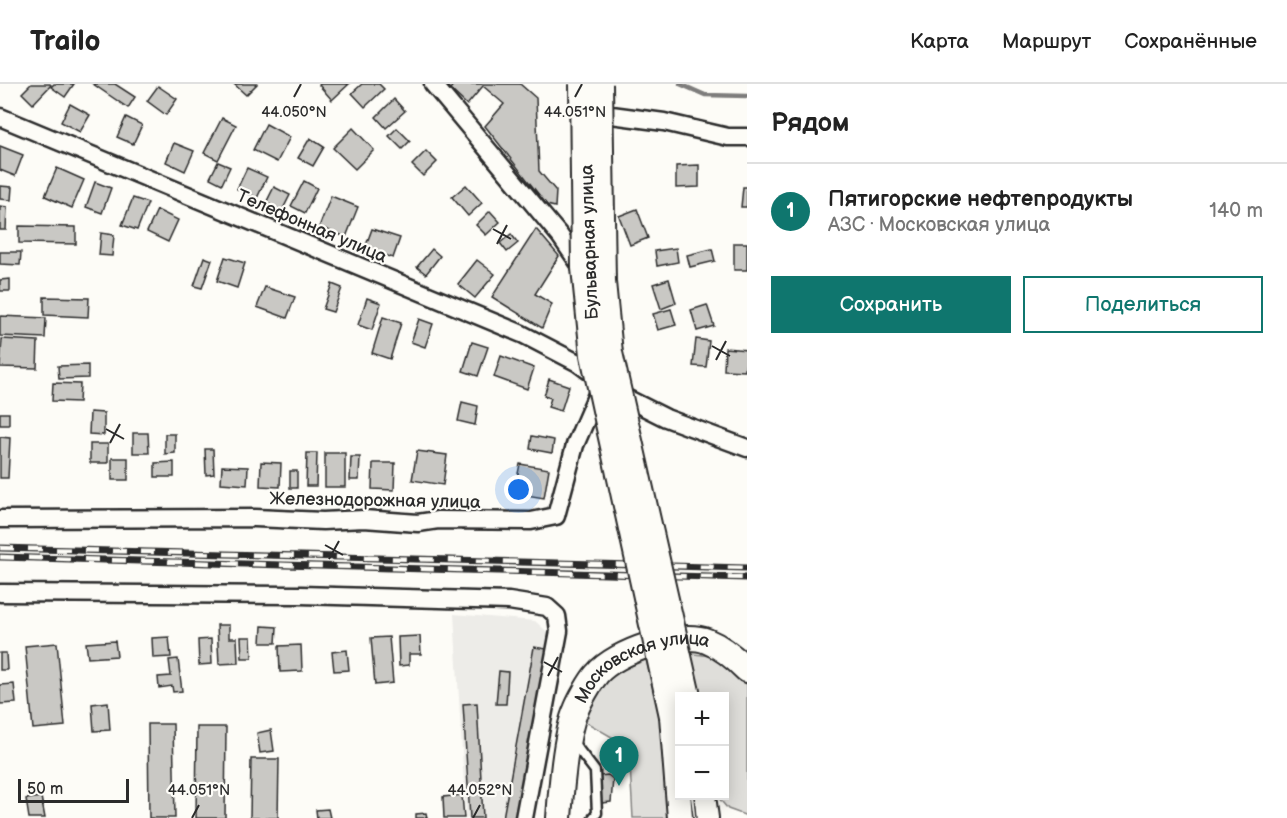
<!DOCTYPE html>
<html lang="ru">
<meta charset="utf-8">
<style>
:root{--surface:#fff;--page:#f2f2f2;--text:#222;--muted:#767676;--line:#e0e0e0;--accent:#0f766e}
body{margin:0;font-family:"Balsamiq Sans",sans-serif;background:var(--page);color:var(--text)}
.controls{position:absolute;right:18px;bottom:18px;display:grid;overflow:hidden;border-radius:0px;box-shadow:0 3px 15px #0003}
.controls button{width:54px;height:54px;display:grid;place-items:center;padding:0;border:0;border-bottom:2px solid var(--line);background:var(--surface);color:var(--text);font:30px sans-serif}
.scale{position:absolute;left:18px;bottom:15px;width:111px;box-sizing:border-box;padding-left:6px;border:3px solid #2b2b2b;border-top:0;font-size:16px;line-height:21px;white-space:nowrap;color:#2b2b2b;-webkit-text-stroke:4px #fdfcf7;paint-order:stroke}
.you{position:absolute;left:519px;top:406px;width:21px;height:21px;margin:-15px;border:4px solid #fff;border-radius:50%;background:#1a73e8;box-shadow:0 0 0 9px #1a73e833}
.badge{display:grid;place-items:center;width:39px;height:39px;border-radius:50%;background:var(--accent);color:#fff;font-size:20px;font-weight:700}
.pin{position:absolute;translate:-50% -50px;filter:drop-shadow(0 2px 3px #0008)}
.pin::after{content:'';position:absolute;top:32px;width:21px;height:18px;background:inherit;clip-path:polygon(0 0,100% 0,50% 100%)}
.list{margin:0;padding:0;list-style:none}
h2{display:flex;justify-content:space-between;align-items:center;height:78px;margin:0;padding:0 24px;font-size:26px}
h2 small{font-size:20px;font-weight:400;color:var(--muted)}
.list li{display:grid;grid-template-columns:39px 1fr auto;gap:18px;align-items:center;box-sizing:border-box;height:96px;padding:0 24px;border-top:2px solid var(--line)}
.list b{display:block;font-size:22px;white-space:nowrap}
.list p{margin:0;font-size:20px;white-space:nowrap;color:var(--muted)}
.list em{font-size:20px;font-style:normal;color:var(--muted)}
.actions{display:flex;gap:12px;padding:18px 24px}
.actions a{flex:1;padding:14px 0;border:2px solid var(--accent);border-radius:0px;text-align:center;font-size:21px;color:var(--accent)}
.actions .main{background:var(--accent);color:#fff}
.map{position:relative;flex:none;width:747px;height:734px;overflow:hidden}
header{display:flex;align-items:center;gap:36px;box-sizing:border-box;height:84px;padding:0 30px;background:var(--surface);border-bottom:2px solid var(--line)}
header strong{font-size:28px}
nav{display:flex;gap:33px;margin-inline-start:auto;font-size:21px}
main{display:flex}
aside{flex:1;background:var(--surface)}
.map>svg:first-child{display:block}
.built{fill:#edece8}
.green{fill:#dfdeda;stroke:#858482;stroke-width:1.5}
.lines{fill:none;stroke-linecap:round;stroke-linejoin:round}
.stream{stroke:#7e7d7b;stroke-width:4.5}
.building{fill:#c9c8c4;stroke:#2b2b2b;stroke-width:1.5}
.lane-casing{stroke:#2b2b2b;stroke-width:13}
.street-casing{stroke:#2b2b2b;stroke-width:21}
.secondary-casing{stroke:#2b2b2b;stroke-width:28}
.lane{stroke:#fdfcf7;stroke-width:8}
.street{stroke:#fdfcf7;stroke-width:16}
.secondary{stroke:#fdfcf7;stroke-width:24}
.tram{stroke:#2b2b2b;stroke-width:1.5}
.rail-casing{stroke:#2b2b2b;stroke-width:7}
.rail{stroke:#fdfcf7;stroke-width:4.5;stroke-dasharray:14;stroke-linecap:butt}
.secondary-bridge-casing{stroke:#2b2b2b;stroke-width:28;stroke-linecap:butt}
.secondary-bridge{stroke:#fdfcf7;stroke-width:24}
.ticks{fill:none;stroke:#2b2b2b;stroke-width:2}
.labels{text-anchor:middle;stroke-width:4.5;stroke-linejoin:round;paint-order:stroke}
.street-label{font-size:18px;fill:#2b2b2b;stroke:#fdfcf7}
.ticks-label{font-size:15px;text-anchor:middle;fill:#2b2b2b;stroke:#fdfcf7;stroke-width:4.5;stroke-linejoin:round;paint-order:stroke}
</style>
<header>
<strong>Trailo</strong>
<nav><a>Карта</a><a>Маршрут</a><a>Сохранённые</a></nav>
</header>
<main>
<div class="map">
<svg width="747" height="734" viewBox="0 0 747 734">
<rect width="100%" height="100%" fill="#fdfcf7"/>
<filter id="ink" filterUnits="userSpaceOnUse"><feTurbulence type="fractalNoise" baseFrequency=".0167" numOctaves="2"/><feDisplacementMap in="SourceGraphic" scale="12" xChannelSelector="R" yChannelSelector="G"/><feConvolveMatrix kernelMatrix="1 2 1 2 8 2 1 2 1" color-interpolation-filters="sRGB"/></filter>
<g filter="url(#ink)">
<path class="built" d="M454 530 535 537 553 553 519 734H466Z"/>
<g class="green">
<path d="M691 570C719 571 730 577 747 601V732L728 725 717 712H724V612H700Z"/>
<path d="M646 575 662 643 670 734H633L629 663 584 637 593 612 609 589Z"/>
</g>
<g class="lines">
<path class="stream" d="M680 0 705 11 747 12"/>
</g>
<g class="building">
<path d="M31 0H50L51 1 33 20 22 9Z"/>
<path d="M54 0H74L65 13 51 3Z"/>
<path d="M93 0H115L135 13 128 24Z"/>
<path d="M234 0H257L246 11Z"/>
<path d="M320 0H349L332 16 319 1Z"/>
<path d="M362 0H379L384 5 365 23 352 9Z"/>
<path d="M454 0H520L536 14 539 87 556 107 555 123 547 121 485 42 504 20 483 2 467 21 450 5Z"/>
<path d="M158 2 177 15 166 31 147 17Z"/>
<path d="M394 15 405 27 386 44 376 33Z"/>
<path d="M70 20 90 31 80 48 61 38Z"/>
<path d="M126 33 142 41 133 60 117 53Z"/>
<path d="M222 34 236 41 218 76 204 69Z"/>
<path d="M266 40 290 53 277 78 253 66Z"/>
<path d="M353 44 374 66 355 85 333 64Z"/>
<path d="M397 44 410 57 402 65 389 52Z"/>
<path d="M310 54 324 63 313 82 298 74Z"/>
<path d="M174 59 194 67 185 87 166 78Z"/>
<path d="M0 62 23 71 15 92 0 86Z"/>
<path d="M426 67 437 78 423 92 412 81Z"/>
<path d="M218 78 230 83 222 100 210 94Z"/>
<path d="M699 81V103L676 104V82Z"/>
<path d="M57 84 84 96 72 124 45 112Z"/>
<path d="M247 84 267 93 257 114 237 105Z"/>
<path d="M304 97 317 104 305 129 291 122Z"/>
<path d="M95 98 111 104 102 129 86 123Z"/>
<path d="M466 101 482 119 468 132 452 113Z"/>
<path d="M0 102 12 103 11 116 0 115Z"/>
<path d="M274 103 290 111 282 127 266 119Z"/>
<path d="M743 103H747V123H741Z"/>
<path d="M331 112 358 123 346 153 319 143Z"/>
<path d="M133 114 148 119 137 146 122 141Z"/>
<path d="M0 122 7 123 6 146H0Z"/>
<path d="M637 125 648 154 630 161 619 132Z"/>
<path d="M157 126 178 136 168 158 147 148Z"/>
<path d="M490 127 500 138 486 151 476 141Z"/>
<path d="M19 142 76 143V160L19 159Z"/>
<path d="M372 145 400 154 393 174 365 164Z"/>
<path d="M536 145 559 172 535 210 552 220 542 244 492 213Z"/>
<path d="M101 149 114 151 112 172 99 171Z"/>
<path d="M511 150 518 159 507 168 500 159Z"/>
<rect x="734" y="159" width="13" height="27"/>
<path d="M676 164 678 178 657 182 655 167Z"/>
<path d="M432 165 440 172 426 190 417 183Z"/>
<path d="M712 165 715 177 690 183 687 171Z"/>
<path d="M0 168H21L20 181 0 180Z"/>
<path d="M204 173 212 176 202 204 194 202Z"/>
<path d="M225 173 245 179 237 204 217 197Z"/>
<path d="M477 176 495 190 475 214 458 200Z"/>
<path d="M10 195V207H0V196Z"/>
<path d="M669 195 676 219 661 225 653 200Z"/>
<path d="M332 200 342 204 333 228 323 225Z"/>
<path d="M265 203 295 213 287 234 257 223Z"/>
<path d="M44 213 89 214 88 233 44 231Z"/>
<path d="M367 214 381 219 372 246 358 241Z"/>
<path d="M707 221 714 242 697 247 691 226Z"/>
<path d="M671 225 676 241 658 246 653 230Z"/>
<path d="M0 232 46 234 45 254 0 252Z"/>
<path d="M383 233 401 239 390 275 372 269Z"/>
<path d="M419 235 433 240 425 263 411 258Z"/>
<path d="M2 255 38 257 37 284 0 283Z"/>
<path d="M696 255 709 257 706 283 693 282Z"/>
<path d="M472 258 488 263 478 292 463 287Z"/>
<path d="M725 264 747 266 745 287 724 286Z"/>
<path d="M501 272 534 284 527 305 494 293Z"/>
<path d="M88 281V294L59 295 58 282Z"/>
<path d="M549 295 569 302 561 327 548 323 551 314 544 312Z"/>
<path d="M53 299 80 300 79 318 52 317Z"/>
<path d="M462 318 478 322 475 341 458 337Z"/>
<path d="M90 328 104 329V351L89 350Z"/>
<rect x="0" y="329" width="9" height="12"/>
<path d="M133 349H148L149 369H133Z"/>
<path d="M165 350H175V369L165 370Z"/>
<path d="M532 352 554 356 552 369 530 365Z"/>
<path d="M0 353 10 354 8 394H0Z"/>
<rect x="90" y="360" width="18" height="19"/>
<path d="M205 365H213L214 390 206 391Z"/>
<path d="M417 367 447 371 443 401 412 396Z"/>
<path d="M307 369H317L316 402H306Z"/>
<rect x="325" y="369" width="20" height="34"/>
<path d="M351 373H360L359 396H350Z"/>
<rect x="112" y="374" width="16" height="22"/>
<path d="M174 378V393H155V379Z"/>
<path d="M261 378 281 379 280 403 260 402Z"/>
<path d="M373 379H395L394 406 372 405Z"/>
<path d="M520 380 549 385 544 414 514 409Z"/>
<path d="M222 382 248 383 247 401 221 399Z"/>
<rect x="290" y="387" width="7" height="17"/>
<path d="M217 541H229V554H237L238 579 219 580Z"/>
<path d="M262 542 277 543 276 559H261Z"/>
<path d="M420 552 421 570H409V581L399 582 398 553Z"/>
<path d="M169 553 171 573 153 574 152 554Z"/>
<path d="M241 553H251L252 574H242Z"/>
<path d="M389 553 393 599 375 601 371 554Z"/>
<path d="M211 555 212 580 199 581 198 556Z"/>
<path d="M115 557 117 572 88 574 86 559Z"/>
<path d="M57 559 65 642 33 645 25 562Z"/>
<path d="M301 561 302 587 280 588 279 562Z"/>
<path d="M534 563 547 565 516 734H503Z"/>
<path d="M347 566 349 586 334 587 332 568Z"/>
<path d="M0 569H6L7 586H0Z"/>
<path d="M178 575 182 607 173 608 172 602 159 604 158 593 171 592 169 576Z"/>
<path d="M499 587 508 588 506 620H496Z"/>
<path d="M14 600 16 619 0 620V601Z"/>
<path d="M108 618 110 646 94 647 92 620Z"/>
<path d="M477 619 483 734H470L463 620Z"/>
<path d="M148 640H173L175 734H149Z"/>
<path d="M197 643H226L225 734H196Z"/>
<path d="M271 646 274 667 260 669 257 649Z"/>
<path d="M251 675H279L278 734H250Z"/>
<path d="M608 691 613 695 611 718 593 720 590 693Z"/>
<path d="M462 711 464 734H444L443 713Z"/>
<path d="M41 713 45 734H29L26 715Z"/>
<path d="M328 725 330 734H317L316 726Z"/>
<path d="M426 729 427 734H416V730Z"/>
</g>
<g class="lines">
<defs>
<path id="lane" d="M572 657 595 687 597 729 593 734"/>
<g id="street">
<path d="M433 0 560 152 585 188"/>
<path d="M604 30 664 38 728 53H747"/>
<path d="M0 33 522 250 578 279 624 313 666 334 747 364"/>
<path d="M0 435 255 434 323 437 364 435 418 439 438 436 531 437 556 432 575 361 601 301"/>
<path d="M0 509 301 511 509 517 547 523 557 532 559 547 524 734"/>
</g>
<g id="secondary">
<path d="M672 632 680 734"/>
<path d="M703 712 706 734"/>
<path id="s1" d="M559 734C561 706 565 650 576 626 580 616 590 598 597 590 615 568 679 546 707 557 722 563 736 575 747 586"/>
</g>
</defs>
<use href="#lane" class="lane-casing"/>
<use href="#street" class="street-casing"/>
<use href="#secondary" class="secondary-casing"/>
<use href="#lane" class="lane"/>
<use href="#street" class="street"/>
<use href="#secondary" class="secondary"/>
<g class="tram">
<path d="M588 0C590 91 588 181 599 271L680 642"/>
<path d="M694 712 696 734"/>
</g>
<defs>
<g id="rail">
<path d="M0 464 747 484"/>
<path d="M0 473 747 494"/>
</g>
</defs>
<use href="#rail" class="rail-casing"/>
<use href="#rail" class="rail"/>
<defs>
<g id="secondary-bridge">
<path d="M582 0 584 184 593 271 672 632"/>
<path d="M600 0 603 198 610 269 688 612"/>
</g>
</defs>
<use href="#secondary-bridge" class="secondary-bridge-casing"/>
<use href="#secondary-bridge" class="secondary-bridge"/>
</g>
</g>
<path class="ticks" d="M294 13 301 0M575 13 582 0M493 145 511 155M497 160 507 141M712 262 730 272M716 276 726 257M106 345 124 355M110 359 120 340M325 461 343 471M329 475 339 457M544 578 562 588M548 592 558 573M192 734 199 721M473 734 480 721"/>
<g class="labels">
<g class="street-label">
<text transform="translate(312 142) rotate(23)" y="6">Телефонная улица</text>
<text transform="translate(589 158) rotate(-92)" y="6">Бульварная улица</text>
<text transform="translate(375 416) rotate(1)" y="6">Железнодорожная улица</text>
<text dy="6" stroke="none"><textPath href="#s1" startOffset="196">Московская улица</textPath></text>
</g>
</g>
<g class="ticks-label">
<text x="294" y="33">44.050°N</text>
<text x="575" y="33">44.051°N</text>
<text x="199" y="711">44.051°N</text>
<text x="480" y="711">44.052°N</text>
</g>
</svg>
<div class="controls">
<button>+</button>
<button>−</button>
</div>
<div class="scale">50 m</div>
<div class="you"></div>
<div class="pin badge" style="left:619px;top:702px">1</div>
</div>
<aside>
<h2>Рядом<small></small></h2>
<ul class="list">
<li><span class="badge">1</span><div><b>Пятигорские нефтепродукты</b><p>АЗС · Московская улица</p></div><em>140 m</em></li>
</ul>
<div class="actions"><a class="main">Сохранить</a><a>Поделиться</a></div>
</aside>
</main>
